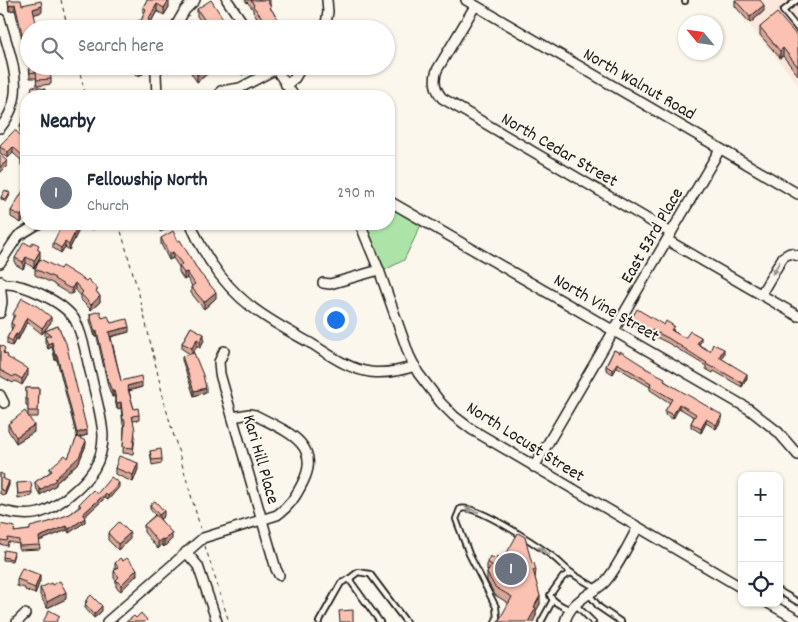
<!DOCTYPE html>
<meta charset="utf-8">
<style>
:root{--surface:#fff;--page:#f2f2f3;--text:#1f2937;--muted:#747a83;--line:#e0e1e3;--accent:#1c1c1c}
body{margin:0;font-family:Dekko,sans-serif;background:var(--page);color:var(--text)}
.controls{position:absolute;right:15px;bottom:15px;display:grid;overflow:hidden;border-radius:10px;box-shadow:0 1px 4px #0004}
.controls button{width:45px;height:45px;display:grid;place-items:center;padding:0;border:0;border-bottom:1px solid var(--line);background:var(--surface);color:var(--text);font:25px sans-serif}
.compass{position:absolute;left:678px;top:15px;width:45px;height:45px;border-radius:50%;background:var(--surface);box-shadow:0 1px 4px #0004;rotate:299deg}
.you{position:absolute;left:335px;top:319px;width:18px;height:18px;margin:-12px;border:4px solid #fff;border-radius:50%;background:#1a73e8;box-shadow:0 0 0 8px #1a73e833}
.badge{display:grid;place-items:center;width:32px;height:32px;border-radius:50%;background:var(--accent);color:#fff;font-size:16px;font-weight:700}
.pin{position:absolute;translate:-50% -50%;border:2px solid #fff;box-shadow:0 1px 5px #0006}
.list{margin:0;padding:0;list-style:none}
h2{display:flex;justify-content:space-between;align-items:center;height:65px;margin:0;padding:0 20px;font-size:21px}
h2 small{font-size:16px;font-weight:400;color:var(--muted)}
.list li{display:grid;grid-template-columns:32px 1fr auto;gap:15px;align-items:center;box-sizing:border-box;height:75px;padding:0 20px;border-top:1px solid var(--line)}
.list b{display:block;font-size:19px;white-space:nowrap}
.list p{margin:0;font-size:16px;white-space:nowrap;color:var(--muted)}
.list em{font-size:16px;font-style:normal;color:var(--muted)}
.icon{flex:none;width:28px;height:28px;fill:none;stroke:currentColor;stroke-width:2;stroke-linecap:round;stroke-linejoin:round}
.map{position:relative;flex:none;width:798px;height:622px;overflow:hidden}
.search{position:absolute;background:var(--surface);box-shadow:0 1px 4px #0004;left:20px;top:20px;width:375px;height:55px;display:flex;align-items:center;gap:12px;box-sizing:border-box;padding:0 18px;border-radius:28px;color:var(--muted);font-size:19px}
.panel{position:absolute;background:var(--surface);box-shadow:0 1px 4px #0004;left:20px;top:90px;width:375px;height:140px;border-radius:20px}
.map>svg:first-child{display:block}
.built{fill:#fbe7db}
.green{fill:#ace4a7;stroke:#648062}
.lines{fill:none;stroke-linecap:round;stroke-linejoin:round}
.service-casing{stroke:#1c1c1c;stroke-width:8}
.minor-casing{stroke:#1c1c1c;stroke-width:12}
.path{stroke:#1c1c1c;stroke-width:1;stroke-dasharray:4 4;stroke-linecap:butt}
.service{stroke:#fbf7ec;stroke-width:4.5}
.minor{stroke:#fbf7ec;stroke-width:9}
.wall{fill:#d8a699;stroke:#1c1c1c}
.shaded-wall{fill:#b0877d;stroke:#1c1c1c}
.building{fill:#fbc1b2;stroke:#1c1c1c}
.oneway{fill:#97948e}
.labels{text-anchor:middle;stroke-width:4;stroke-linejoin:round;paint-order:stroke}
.street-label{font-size:18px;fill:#1c1c1c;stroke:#fbf7ec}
</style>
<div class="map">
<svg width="798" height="622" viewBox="0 0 798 622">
<rect width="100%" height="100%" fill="#fbf7ec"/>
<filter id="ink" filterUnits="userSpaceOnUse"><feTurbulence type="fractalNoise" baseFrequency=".02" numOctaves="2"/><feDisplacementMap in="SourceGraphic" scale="10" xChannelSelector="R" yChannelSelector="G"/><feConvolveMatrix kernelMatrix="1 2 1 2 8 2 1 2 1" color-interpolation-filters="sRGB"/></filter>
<g filter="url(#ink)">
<path class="built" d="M747 0H795L798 4V84L735 8Z"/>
<path class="green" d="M389 206 421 225 404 260 385 270 363 224H389Z"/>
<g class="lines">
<defs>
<g id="service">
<path d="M685 0V1"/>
<path d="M797 0 783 11 798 29"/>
<path d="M349 579 358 572 370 574 406 622"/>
<path d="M779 591 798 602"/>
<path d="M589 594 599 607 621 622"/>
<path d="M575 604 593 622"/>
<path d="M570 610C563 606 553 603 550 595L563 577 571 573"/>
<path d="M319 622 341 583 349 579 380 622"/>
<path d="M495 622 497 618 496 607 469 554 456 519 460 509C475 503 537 545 552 556 559 561 565 569 573 574 580 579 588 583 596 588"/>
<path d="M541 622 553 600"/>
</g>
<g id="minor">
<path d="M227 0 247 29"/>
<path d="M466 0 798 194"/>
<path d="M475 6 437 70C433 81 435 89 442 98L671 233"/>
<path d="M0 19C10 57 29 94 0 128"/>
<path d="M174 29 185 10 195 0"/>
<path d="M325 29 328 12 327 0"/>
<path d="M274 66 294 96"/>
<path d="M286 85 295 78 302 66"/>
<path d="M221 91 240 88 276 69"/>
<path d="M157 96 156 74 158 66"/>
<path d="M389 201 749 409 778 432 798 455"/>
<path d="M191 224C205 260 230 294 263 315 279 326 296 335 312 344 330 355 348 369 370 372 386 374 400 371 415 366"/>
<path d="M360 224 379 270 409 355 418 373 441 403 454 416 471 429 742 588"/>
<path d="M667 240 798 316"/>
<path d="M0 263 18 236 38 224"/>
<path d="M0 281 2 302 0 313"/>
<path d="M323 283 330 284 379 270"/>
<path d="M761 294 783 257 790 253 798 256"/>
<path d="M224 351 219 362 220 374 276 569 279 575"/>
<path d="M0 395 4 403"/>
<path d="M534 467 720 149"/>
<path d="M0 510C13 514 26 516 39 513 57 508 84 485 94 469 100 459 103 448 103 436 102 415 95 395 91 375 86 357 84 337 75 320 64 302 22 282 1 284"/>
<path d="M186 552 198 566 217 622"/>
<path d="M768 603 798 620"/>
<path d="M17 622 25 614"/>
<path d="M107 622 203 538 277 515C290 506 296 496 303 482 323 443 283 430 255 415L249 414 233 417"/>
<path d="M565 622C570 602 588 596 603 584 615 573 629 543 638 527"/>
</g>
</defs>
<use href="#service" class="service-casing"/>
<use href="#minor" class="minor-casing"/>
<g class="path">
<path d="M61 0 68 29"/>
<path d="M78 66 86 96"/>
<path d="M119 224 140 298 165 405 201 530"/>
<path d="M205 546 229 622"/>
</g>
<use href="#service" class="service"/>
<use href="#minor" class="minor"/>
</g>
<g class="wall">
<path d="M8 0 42 12 34 14 29 29V63L28 60 27 61 15 10 9 11Z"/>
<path d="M147 0 169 7 164 15 157 11 151 22 154 29H136V25L141 21 144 14 143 13V7Z"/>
<path d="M245 0H270V4L271 9 285 29H266L253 12V9L247 2V3Z"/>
<path d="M735 0 764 11 750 23 735 6Z"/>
<path d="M197 9 230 29H206L197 16Z"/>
<path d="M760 27 798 37V75L783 56 780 58 760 35Z"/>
<path d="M29 66H42L51 79V84L37 86 36 78H30Z"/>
<path d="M133 66H142L143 74 136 76Z"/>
<path d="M215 66V68L197 82 191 73V67Z"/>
<path d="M236 66H253V68L242 75Z"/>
<path d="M26 111V136L20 132V126Z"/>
<path d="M26 141V168L21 165V160L13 153 8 158 0 153V145Z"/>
<path d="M26 191V217L25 216 21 223 11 217V211Z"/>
<path d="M10 195 6 202 1 199V197Z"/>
<path d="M67 224H85L82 229 80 228 69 250 65 247 61 253 53 248V243L64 229Z"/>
<path d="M86 224H95L93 230 86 227Z"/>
<path d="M161 238 178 241 199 272 216 298 204 309 191 293V287L192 286 187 278 184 280 179 272V267L173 258 169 260 161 244Z"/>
<path d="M39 250 40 257 34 268 26 263 23 269 15 264V258Z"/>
<path d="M40 259 98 293 100 302 91 310 81 300V296L75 289 72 294H69L54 285V284L35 275V269Z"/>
<path d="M13 314 51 322 42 334 27 322 18 340 16 339 12 346 7 344V338L12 329 11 328V323L13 318Z"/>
<path d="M90 314 102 318 111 323 129 332 111 337 121 381 142 387 129 391 134 409 139 415V420L133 421 135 436 133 454 123 453 124 425H123L121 408 117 409 114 396 112 397 108 386 97 337H95L90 320Z"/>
<path d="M631 320 664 325 674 330 673 331 683 337 701 341 699 345 706 349 724 354 721 358 747 378 742 387 714 371 713 373 706 369V366L668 343 652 335 651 336 631 324Z"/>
<path d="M58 326 87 435 78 438 86 445 79 462 56 483V485L40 495 35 486V482L50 472V468L68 458 77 438 57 360H55L52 347 48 349 45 342V337H46L45 336V331Z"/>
<path d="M191 327 204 340 200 348 197 346 193 353 206 392 194 396 182 360V356L190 354 182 349V343Z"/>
<path d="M0 345 8 358 28 375 22 385 15 381 13 383 0 376Z"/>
<path d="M614 350 645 368 722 419 716 429 706 423 701 433 691 427V423L694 417 679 408 673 419 665 415V411L670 403 650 390V387L617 367 613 374 606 370V366Z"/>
<path d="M26 388H39L38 417H29L34 432 16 443 8 430V424L28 416V406L26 405Z"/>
<path d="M150 451 162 459V463L152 465Z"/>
<path d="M115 468 138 469 133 482 115 474Z"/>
<path d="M0 473 9 485 5 495 0 494Z"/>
<path d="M17 483 32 492V496L18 499Z"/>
<path d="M119 487 108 500 105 498 84 517 85 522 69 533 67 530 39 541 40 549 19 550V544L8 542 7 546 0 544V524L15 532 30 530 70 514 79 507V504L97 494Z"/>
<path d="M150 505 164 516 160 519 172 539 164 547 162 545 158 549 144 532V525L155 515 150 509Z"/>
<path d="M108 533 130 539 118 550 108 540Z"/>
<path d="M14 554 12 561 3 560V557Z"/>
<path d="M496 559 532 564 536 570 535 578 540 604 536 611V616L508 603 495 595 487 581V573L488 571 487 570V562Z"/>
<path d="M123 561 137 575 121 591 116 587V581L114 578V571L115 570V563Z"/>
<path d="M17 579 40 581 35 594 25 590V588L17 586Z"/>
<path d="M52 585 66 599 47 608 40 595V588Z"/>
<path d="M86 600 102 611 94 618 85 608Z"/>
</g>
<g class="shaded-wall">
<path d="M169 0V7L164 15V8Z"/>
<path d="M15 4V10L9 11V6Z"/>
<path d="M157 4V11L148 27V20Z"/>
<path d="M764 5V11L750 23V17Z"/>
<path d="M42 6V12L33 15V9Z"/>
<path d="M783 48V56L780 58V51Z"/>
<path d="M209 66H215V68L197 82V75Z"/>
<path d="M246 66H253V68L242 75V69Z"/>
<path d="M143 69V74L136 76V72Z"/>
<path d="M13 147V153L8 158V152Z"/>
<path d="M7 161V166L0 173V167Z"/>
<path d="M25 210V216L21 223V216Z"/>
<path d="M79 224 80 228 69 250V245Z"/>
<path d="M82 224H85L82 229Z"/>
<path d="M170 224V228L160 232V227Z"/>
<path d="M65 242V247L61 253V248Z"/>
<path d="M40 251V257L34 268V261Z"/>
<path d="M173 252V258L169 260V254Z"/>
<path d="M26 257V263L23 269V262Z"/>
<path d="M187 272V278L184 280V273Z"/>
<path d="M75 283V289L72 294V288Z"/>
<path d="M216 292V298L204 309V302Z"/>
<path d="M100 296V302L91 310V305Z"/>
<path d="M27 317V322L18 340V335Z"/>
<path d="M51 317V322L42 334V328Z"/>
<path d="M129 327V332L109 337V332Z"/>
<path d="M97 331V337H95V332Z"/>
<path d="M16 334V339L12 346V341Z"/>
<path d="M204 334V340L200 348V341Z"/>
<path d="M701 337V341L697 348V344Z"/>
<path d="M197 339V346L192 355V348Z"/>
<path d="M52 342V347L48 349V344Z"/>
<path d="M724 349V354L719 361V357Z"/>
<rect x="55" y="355" width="2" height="5"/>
<path d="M617 363V367L613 374V370Z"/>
<path d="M28 369V375L22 385V379Z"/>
<path d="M747 374V378L742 387V383Z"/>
<path d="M142 382V387L127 391V386Z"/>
<path d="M206 388V392L194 396V391Z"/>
<path d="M112 391H114V396L112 397Z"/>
<path d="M121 402V408L117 409V403Z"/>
<path d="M679 404V408L673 419V415Z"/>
<path d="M722 415V419L716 429V425Z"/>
<path d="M706 419V423L701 433V429Z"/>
<path d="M34 425V432L16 443V437Z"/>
<path d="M87 430V435L77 438V433Z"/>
<path d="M86 441V445L79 462 56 483V485L40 495V490L55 479Z"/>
<path d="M138 463V469L133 482V475Z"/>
<path d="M9 481V485L5 495V491Z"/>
<path d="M119 483V487L108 500V496Z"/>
<path d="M105 494V498L83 518V514Z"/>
<path d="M164 511V516L159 520V515Z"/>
<path d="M85 518V522L69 533V529Z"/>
<path d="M67 526V530L39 541V537Z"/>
<path d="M130 533V539L118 550V544Z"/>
<path d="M172 533V539L164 547V540Z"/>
<path d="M162 539V545L158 549V542Z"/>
<path d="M137 569V575L121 591V585Z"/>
<path d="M40 575V581L35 594V588Z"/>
<path d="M66 592V599L47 608V602Z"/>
<path d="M540 596V604L536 611V616L533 622H528L534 607Z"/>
<path d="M102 606V611L94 618V614Z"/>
</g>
<g class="building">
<path d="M8 0H21L22 5 41 1 42 6 33 9 36 23 41 22 43 29H29V58L28 55H27L15 4 9 6Z"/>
<path d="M147 0H169L164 8 157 4 148 20 154 23 152 29H137L138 26 136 25 139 20 141 21 146 9 143 7Z"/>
<path d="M211 0 230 29H214L213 26 210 28 197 9Z"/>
<path d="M251 0H267L271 7 270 8 285 28 270 29V28L253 6 254 5Z"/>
<path d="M735 0H760L764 5 750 17Z"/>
<path d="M777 13 798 37V67L783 48 780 51 760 27Z"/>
<path d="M30 66H49L51 79 37 80 36 72 30 73Z"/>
<path d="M134 66H142L143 69 136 72Z"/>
<path d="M192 66H209L197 75 191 67Z"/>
<path d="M240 66H246L242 69Z"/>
<path d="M32 86 45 89 44 95 48 96H30Z"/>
<path d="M26 111V129L20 126Z"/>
<path d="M14 131H16L26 141V146L24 148 26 149V162L21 159 23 156 13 147 8 152 0 147V145Z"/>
<path d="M0 155 7 161 0 167Z"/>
<path d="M24 189 26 191V210H25L21 216 11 211Z"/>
<path d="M5 190 10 193 6 200 1 197Z"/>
<path d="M67 224H79L69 245 65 242 61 248 53 243 61 227 64 229Z"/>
<path d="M158 224H170L160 227Z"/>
<path d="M173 231 178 241 180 240 199 272 216 292 204 302 191 287 195 284 187 272 184 273 179 266 182 264 173 252 169 254 161 238Z"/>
<path d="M24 242 31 246 33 242 39 245 37 249 40 251 34 261 26 257 23 262 15 258Z"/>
<path d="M40 259 60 269 62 266 86 281 88 279 98 290 96 291 100 296 91 305 81 294 83 292 75 283 72 288H69L54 279 55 278 35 269Z"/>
<path d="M22 298 37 306 51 317 42 328 27 317 18 335 16 334 12 341 7 338 14 325 11 323 15 315 13 314Z"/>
<path d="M637 309 664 325 666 321 674 326 671 330 683 337H686L690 331 701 337 697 344 706 349 710 351 713 344 724 349 719 357 747 374 742 383 714 367 713 368 706 364 707 363 668 338 652 330 651 332 631 320Z"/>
<path d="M100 311 102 318 108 316 111 323 127 319 129 327 109 332 121 381 141 376 142 382 127 386 134 409 138 408 139 415 132 416 135 430 133 448 123 447 125 420H123L121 402 117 403 114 391H112L108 381 97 331 95 332 90 314Z"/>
<path d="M58 326 66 343 87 430 77 433 57 355H55L52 342 48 344 45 337 51 335 45 331Z"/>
<path d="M191 327 204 334 200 341 197 339 192 348 182 343Z"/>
<path d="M0 345 5 348 3 353 8 355 7 357 28 369 22 379 15 375 13 377 0 370Z"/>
<path d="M614 350 620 353V351L645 367V368L665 378 664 381 722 415 716 425 706 419 701 429 691 423 696 414 679 404 673 415 665 411 672 399 650 386 651 383 617 363 613 370 606 366Z"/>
<path d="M194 353 203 375 206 388 194 391 182 356Z"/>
<path d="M26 388H39L38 411H28V399H26Z"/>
<path d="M25 411 34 425 16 437 8 424Z"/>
<path d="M77 437 86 441 79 457 55 479 56 480 40 490 35 482 52 471 50 468 65 455 68 458Z"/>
<path d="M161 449 162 459 152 460 150 451Z"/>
<path d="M119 456 138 463 133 475 115 468Z"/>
<path d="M0 473 4 475 3 479 9 481 5 491 0 489Z"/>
<path d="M111 477 119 483 108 496 105 494 83 514 85 518 69 529 67 526 39 537 40 545 19 546V540L8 538 7 541 0 540 1 537H0V524L15 527 14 532 30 530V527L49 522 70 514 81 506 79 504 93 490 97 494Z"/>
<path d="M31 482 32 492 18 494 17 483Z"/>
<path d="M155 501 164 511 159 515 150 505Z"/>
<path d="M156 515 172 533 164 540 162 539 158 542 144 525Z"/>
<path d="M119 522 130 533 118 544 108 533Z"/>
<path d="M518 533 525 537 532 564 534 563 536 570H533L540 596 534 607 536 608 528 622H498L512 597 495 587 487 573 492 565 487 562 490 556 496 559 497 556 503 560Z"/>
<path d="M4 550 14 552 12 559 3 557Z"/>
<path d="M120 558 123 561 127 558 137 569 121 585 116 580 119 577 114 571 118 567 115 563Z"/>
<path d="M22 568 40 575 35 588 25 584V582L17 579Z"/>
<path d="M60 581 66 592 47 602 40 588 51 583 52 585Z"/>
<path d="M91 595 102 606 94 614 85 604 87 602 86 600Z"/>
<path d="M49 610 60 616 56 622H43Z"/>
<path d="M353 610V622H340L339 611Z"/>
<path d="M141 613 147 620 145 622H126L134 616 136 618Z"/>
</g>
<defs><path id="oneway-solid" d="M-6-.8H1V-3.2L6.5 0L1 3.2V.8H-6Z" transform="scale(1.25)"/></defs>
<g class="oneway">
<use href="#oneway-solid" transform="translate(776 268) rotate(121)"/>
<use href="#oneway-solid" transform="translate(472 510) rotate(-161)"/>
<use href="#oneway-solid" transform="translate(544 551) rotate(-146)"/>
</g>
</g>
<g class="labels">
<g class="street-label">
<text transform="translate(640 83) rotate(30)" y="6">North Walnut Road</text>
<text transform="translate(560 149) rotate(30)" y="6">North Cedar Street</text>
<text transform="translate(651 235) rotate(-60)" y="6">East 53rd Place</text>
<text transform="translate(607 307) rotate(30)" y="6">North Vine Street</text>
<text transform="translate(526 441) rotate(32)" y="6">North Locust Street</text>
<text transform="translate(262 459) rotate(74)" y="6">Kari Hill Place</text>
</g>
</g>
</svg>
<div class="controls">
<button>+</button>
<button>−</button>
<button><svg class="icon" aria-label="locate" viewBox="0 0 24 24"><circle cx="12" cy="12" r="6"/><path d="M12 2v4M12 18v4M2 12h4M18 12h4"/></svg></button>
</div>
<svg class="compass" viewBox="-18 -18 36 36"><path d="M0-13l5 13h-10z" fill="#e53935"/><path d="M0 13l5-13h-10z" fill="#747a83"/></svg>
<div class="you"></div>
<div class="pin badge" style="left:511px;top:569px;background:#6b7280">1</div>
<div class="search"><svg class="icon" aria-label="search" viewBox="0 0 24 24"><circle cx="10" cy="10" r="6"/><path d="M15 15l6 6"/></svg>Search here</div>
<section class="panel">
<h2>Nearby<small></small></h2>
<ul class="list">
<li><span class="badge" style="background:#6b7280">1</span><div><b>Fellowship North</b><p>Church</p></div><em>290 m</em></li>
</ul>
</section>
</div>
